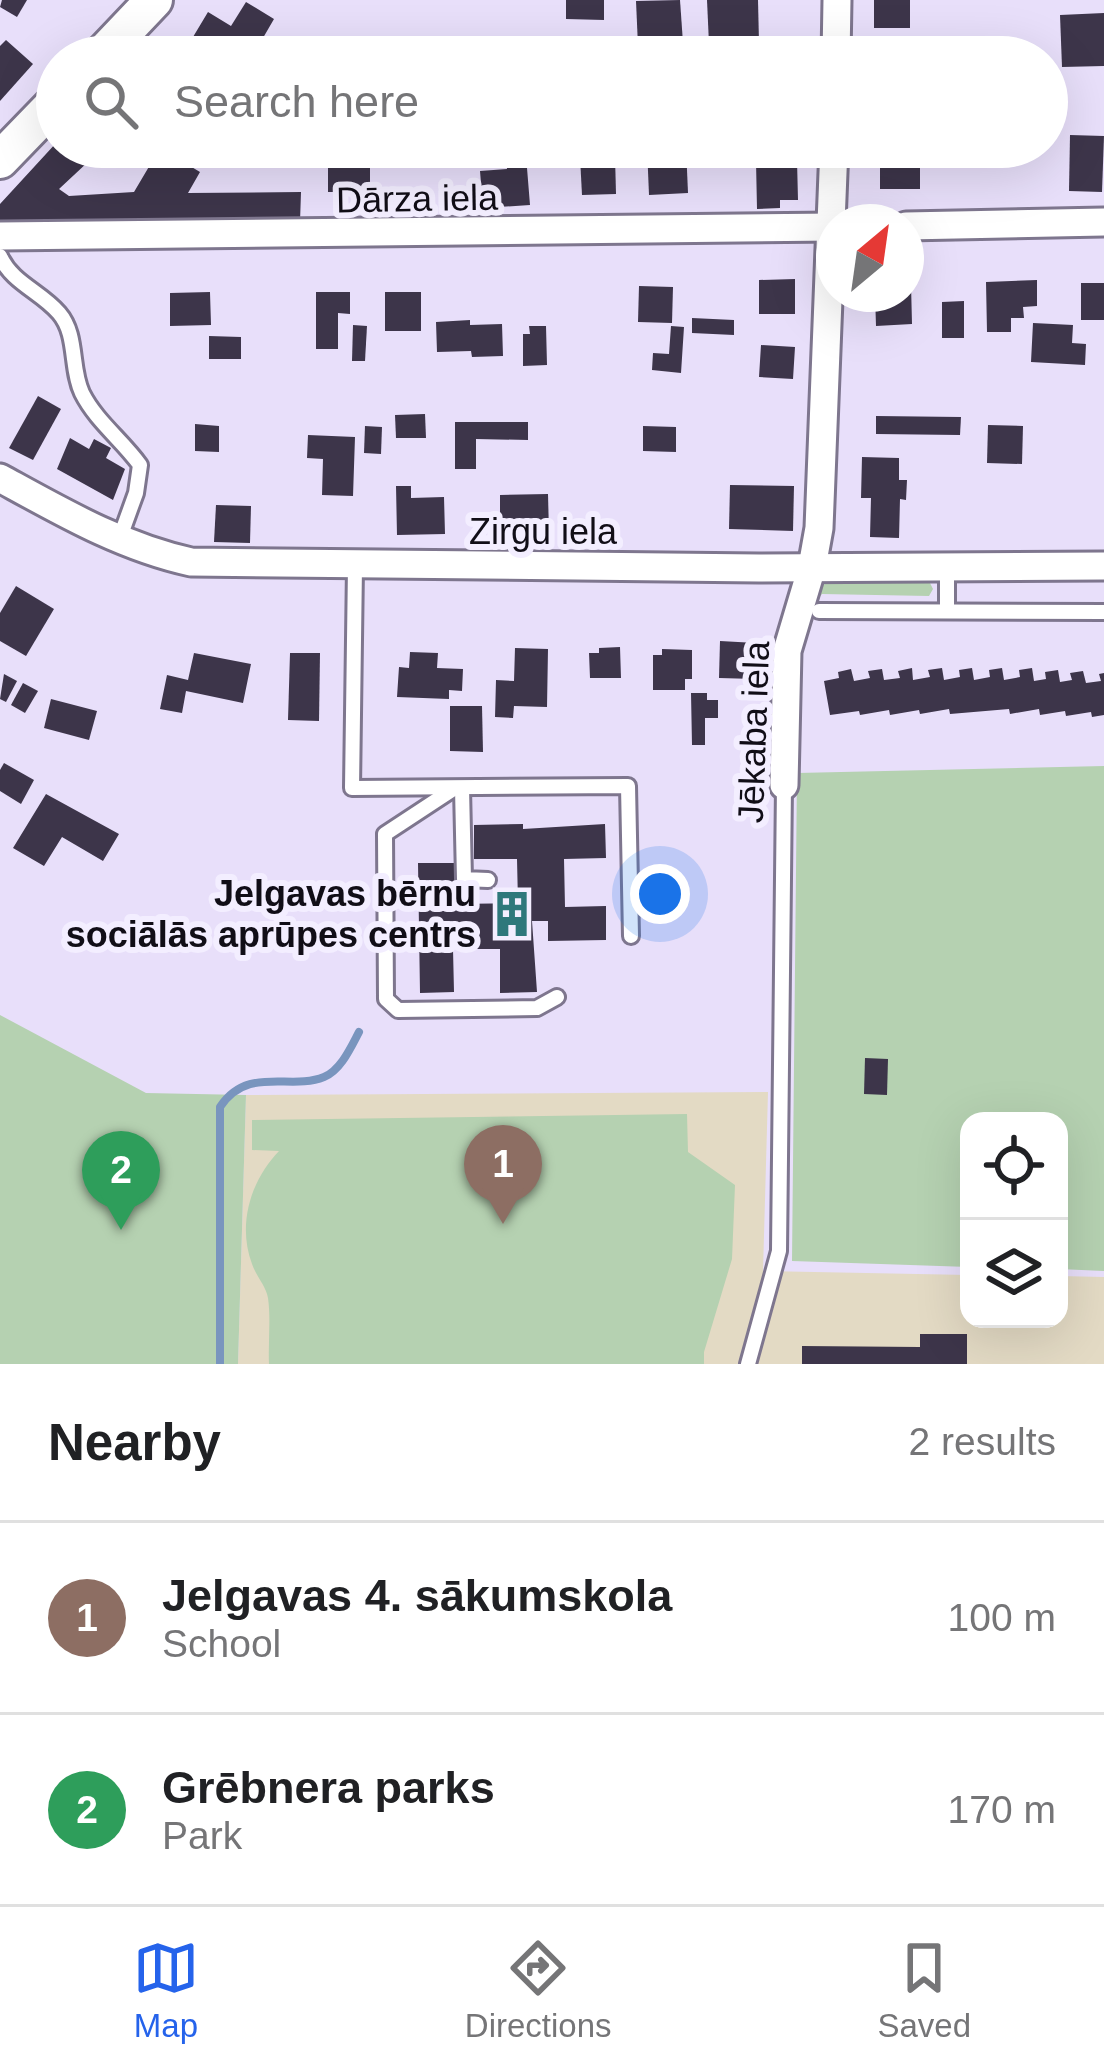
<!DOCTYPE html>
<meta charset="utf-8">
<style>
:root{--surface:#fff;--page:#f2f2f2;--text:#202124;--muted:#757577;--line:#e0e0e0;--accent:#2563eb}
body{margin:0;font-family:Helvetica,sans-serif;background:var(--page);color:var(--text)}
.controls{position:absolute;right:36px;bottom:36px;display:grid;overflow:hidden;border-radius:24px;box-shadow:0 12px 48px #0002}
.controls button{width:108px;height:108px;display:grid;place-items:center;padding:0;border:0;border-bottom:3px solid var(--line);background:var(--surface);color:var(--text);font:60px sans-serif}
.compass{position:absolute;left:816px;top:204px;width:108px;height:108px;border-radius:50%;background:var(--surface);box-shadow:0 12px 48px #0002;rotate:29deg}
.you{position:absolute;left:660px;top:894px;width:42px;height:42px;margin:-30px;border:9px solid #fff;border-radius:50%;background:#1a73e8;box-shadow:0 0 0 18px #1a73e833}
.badge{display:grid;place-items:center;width:78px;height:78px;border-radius:50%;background:var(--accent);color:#fff;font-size:39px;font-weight:700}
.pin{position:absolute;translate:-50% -99px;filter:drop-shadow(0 3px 6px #0008)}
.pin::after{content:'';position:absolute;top:63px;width:42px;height:36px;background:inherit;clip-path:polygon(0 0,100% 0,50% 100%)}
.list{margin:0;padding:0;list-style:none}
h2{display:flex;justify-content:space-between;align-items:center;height:156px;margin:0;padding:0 48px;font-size:51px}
h2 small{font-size:39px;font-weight:400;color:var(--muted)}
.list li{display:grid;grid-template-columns:78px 1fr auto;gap:36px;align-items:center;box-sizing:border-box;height:192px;padding:0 48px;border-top:3px solid var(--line)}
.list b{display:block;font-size:45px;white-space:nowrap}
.list p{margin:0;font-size:39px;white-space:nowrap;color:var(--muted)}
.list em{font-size:39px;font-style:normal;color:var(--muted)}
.icon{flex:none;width:66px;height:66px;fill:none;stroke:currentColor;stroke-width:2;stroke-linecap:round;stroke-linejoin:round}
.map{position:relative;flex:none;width:1104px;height:1364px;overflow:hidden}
.search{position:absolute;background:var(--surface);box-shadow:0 12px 48px #0002;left:36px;right:36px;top:36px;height:132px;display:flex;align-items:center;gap:30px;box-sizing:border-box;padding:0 42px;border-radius:66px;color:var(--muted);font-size:45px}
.sheet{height:540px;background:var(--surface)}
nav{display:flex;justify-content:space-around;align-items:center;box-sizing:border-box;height:168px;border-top:3px solid var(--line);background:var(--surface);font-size:33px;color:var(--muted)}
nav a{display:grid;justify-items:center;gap:6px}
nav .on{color:var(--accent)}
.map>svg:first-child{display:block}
.education{fill:#e3dac4}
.green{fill:#b5d1b1}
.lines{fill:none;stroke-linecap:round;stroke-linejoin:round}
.stream{stroke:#7995be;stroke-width:8}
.building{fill:#3d354a}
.service-casing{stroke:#7e768e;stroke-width:20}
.minor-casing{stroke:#7e768e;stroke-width:33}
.secondary-casing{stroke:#7e768e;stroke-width:42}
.service{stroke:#fff;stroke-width:14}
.minor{stroke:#fff;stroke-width:27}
.secondary{stroke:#fff;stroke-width:36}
.labels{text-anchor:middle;stroke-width:12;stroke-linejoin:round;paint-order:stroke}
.street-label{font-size:36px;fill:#110e17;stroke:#f3eeff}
.poi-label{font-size:36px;font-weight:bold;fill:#110e17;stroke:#f3eeff;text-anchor:end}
</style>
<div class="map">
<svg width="1104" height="1364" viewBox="0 0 1104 1364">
<rect width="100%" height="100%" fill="#e8dffa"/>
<path class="education" d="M768 1092 763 1271 969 1275V1319H1059V1276L1104 1277V1364H238L246 1095Z"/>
<g class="green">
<path d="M865 577 928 579 933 589 929 596 822 594 809 610V626L800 627C818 584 817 579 865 577Z"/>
<path d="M1104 766V1271L1059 1269V1121H969V1267L792 1261 797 773Z"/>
<path d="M0 1015 146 1093 246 1095 238 1364H0Z"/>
<path d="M687 1114 688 1152 735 1185 732 1259 704 1352V1364H269C268 1342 271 1319 268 1298 266 1286 256 1276 252 1264 237 1224 251 1180 279 1151L252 1150V1120Z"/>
</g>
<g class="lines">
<path class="stream" d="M220 1364V1107C248 1065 290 1091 324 1077 341 1070 351 1047 359 1032"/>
</g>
<g class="building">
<path d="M2 0H27L17 17 0 7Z"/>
<path d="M566 0H604V20L566 19Z"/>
<path d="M680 0 683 43 638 46 636 1Z"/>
<path d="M707 0H758L759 43 709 44Z"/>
<rect x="874" y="0" width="36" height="28"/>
<path d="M246 2 274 19 256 50 260 52 257 57H217L220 52 193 37 208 12 231 26Z"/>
<path d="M1104 13V66L1062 67 1060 15Z"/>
<path d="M6 40 33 64 0 101V46Z"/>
<path d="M1070 135 1104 136 1102 192 1069 191Z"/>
<path d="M57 142V147H104L59 189 69 196 134 192 160 148 200 172 188 193 301 192 300 222 4 225 0 221V204Z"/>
<path d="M300 147H317L316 162 299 161Z"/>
<path d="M647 147H686L688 193 649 195Z"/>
<path d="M872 147H920V189H880V165H872Z"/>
<path d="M615 156 616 194 582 195 580 157Z"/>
<path d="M522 158V168H527L530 205 483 208 480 171 507 169 506 159Z"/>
<rect x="328" y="160" width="42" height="32"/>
<path d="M797 160 798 200H780V208L757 209 756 161Z"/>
<path d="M795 279V314H759V280Z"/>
<path d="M1037 280V306L1023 307 1024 318H1011V332H987L986 282Z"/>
<rect x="1081" y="283" width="23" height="37"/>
<path d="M911 284 912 324 876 326 875 294H906V285Z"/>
<path d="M639 286 673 287 672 323 638 322Z"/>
<path d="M210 292 211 325 170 326V293Z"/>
<path d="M316 292H350V314L338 313V349H316Z"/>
<rect x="385" y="292" width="36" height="39"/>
<path d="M964 301V338H942V302Z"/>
<path d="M692 318 734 320V335L692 333Z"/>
<path d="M470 320V325L502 324 503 356 472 357 471 351 437 352 436 322Z"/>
<path d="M1033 323 1073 325 1072 343 1086 344 1085 365 1031 362Z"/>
<path d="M353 325 367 326 365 361H352Z"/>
<path d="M529 326H546L547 365 523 366V334H530Z"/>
<path d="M671 326 684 327 681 373 652 370 653 353 669 354Z"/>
<path d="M209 336 241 337V359H209Z"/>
<path d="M761 345 795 347 793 379 759 377Z"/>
<path d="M38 396 61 409 33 460 9 448Z"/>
<path d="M425 414 426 438H396L395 415Z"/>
<path d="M876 416 961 417 960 435 876 434Z"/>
<path d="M455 422H528V440L476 439V469H455Z"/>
<path d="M195 424 219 426V452L195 451Z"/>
<path d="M988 425 1023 426 1022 464 987 463Z"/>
<path d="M365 426 382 427 381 454 364 453Z"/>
<path d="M643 426 676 427V452L643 451Z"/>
<path d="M308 435 355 437 353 496 322 495 323 459 307 458Z"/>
<path d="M70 438 89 449 94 439 111 448 106 458 125 469 113 500 57 469Z"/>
<path d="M862 457 899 458V480H907L906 500 900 499 899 538 870 537 871 498H861Z"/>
<path d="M730 485 794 486 793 531 729 529Z"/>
<path d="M396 486H411V498L444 497 445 534 397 535Z"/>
<path d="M548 494 549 533 500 534V495Z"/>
<path d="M216 505 251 506 250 543 214 542Z"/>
<path d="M16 586 54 609 26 656 0 641V613Z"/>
<path d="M720 641 756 643 755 679 719 678Z"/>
<path d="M620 647 621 678H590L589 653H599V648Z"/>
<path d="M515 648 548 649 547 707 514 706 513 718 495 717 496 680 514 681Z"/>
<path d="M662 649 692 650V679H685V690H653V655H662Z"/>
<path d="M410 652 438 653 437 668 463 669 462 691 449 690V699L397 697 399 667 409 668Z"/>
<path d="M194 653 251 664 243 703 186 691 182 713 160 709 167 675 188 680Z"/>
<path d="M290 653H320L319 721 288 720Z"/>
<path d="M912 668 913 680 930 677 928 670 942 668 944 680 960 677 959 670 972 668 974 680 990 677 989 670 1002 668 1004 680 1020 677 1019 670 1032 668 1034 681 1046 679 1045 672 1058 670 1060 682 1072 680 1070 673 1083 671 1086 683 1101 681 1099 674 1104 673V715L1092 717 1091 712 1066 716 1065 711 1040 715 1039 709 1010 714 1009 709 950 714 949 709 920 714 919 710 890 715 889 710 860 715 859 711 830 715 824 681 839 678 838 672 851 669 854 681 870 678 868 671 882 669 884 680 900 678 898 671Z"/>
<path d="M4 674 17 681 6 702 0 699Z"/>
<path d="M23 683 38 691 25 713 11 705Z"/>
<path d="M691 693H707V700H718V718H705V745H692Z"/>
<path d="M51 699 97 711 89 740 44 728Z"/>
<path d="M450 706H482L483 752 450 751Z"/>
<path d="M4 763 34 780 21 804 0 791V770Z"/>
<path d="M46 794 119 834 103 861 62 837 44 866 13 848Z"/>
<path d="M523 824V829L605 824 606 858 564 859 565 907 606 906V940L548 941V921H532L537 992 500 993V949H453L454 992 420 993 418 863H455V904L518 903 517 859H474V825Z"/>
<path d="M865 1058 888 1059 887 1095 864 1094Z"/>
<path d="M920 1334H967V1364H802V1346L920 1347Z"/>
</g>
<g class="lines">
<defs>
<g id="service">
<path d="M0 256C12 283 40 291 59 313 78 335 70 368 82 393 96 421 122 440 140 465L136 493 119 540"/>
<path d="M355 566 352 788 628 786 631 936"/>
<path d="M947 567V611"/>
<path d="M819 611 1104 612"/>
<path d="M455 788 385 834 386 999 398 1010 537 1008 557 997"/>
<path d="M462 788 464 879 488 880"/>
<path d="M748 1364 779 1251 784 785"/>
</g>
<g id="minor">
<path d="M836 57 837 0"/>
<path d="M906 226 1104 222"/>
<path d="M0 236 834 227"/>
<path d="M0 478C62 512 122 547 191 562L759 568 1104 566"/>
<path d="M784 785 787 651 812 567 819 528 834 147"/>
</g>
<g id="secondary">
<path d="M100 57 154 0"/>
<path d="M0 160 57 101"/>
</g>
</defs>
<use href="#service" class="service-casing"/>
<use href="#minor" class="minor-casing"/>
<use href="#secondary" class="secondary-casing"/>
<use href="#service" class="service"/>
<use href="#minor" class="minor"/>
<use href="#secondary" class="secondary"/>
</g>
<defs>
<symbol id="building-bare" viewBox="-9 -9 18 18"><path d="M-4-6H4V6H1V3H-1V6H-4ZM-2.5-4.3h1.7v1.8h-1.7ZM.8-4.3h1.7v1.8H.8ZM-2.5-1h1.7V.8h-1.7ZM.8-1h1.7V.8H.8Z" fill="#2e787b" stroke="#f3eeff" stroke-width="2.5" paint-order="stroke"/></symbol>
</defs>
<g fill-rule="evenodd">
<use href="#building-bare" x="479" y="881" width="66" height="66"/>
</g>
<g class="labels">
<g class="street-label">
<text transform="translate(417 198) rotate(-1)" y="13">Dārza iela</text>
<text x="543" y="544">Zirgu iela</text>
<text transform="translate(753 732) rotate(-88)" y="13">Jēkaba iela</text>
</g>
<g class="poi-label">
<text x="476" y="906">Jelgavas bērnu<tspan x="476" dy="41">sociālās aprūpes centrs</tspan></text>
</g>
</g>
</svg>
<div class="controls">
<button><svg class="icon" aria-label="locate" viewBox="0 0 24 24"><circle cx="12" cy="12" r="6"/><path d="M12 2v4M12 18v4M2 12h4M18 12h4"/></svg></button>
<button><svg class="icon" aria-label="layers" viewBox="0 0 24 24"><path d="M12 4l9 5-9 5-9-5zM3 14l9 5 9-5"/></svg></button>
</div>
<svg class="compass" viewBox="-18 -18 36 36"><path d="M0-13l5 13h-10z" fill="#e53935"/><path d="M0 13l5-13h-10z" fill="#757577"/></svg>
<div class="you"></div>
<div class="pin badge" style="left:503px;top:1224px;background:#8d6e63">1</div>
<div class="pin badge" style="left:121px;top:1230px;background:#2e9e5b">2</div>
<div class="search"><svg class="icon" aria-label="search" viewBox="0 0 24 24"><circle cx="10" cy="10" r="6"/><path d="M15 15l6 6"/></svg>Search here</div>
</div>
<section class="sheet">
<h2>Nearby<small>2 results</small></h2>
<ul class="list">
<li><span class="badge" style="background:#8d6e63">1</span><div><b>Jelgavas 4. sākumskola</b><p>School</p></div><em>100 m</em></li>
<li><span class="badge" style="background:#2e9e5b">2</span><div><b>Grēbnera parks</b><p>Park</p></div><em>170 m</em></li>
</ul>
</section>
<nav>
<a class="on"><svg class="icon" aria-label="map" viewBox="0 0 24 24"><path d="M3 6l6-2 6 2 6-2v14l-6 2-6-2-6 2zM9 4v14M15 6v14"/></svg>Map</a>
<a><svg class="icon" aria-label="directions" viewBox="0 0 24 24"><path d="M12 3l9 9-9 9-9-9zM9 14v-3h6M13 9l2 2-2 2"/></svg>Directions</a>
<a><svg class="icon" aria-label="saved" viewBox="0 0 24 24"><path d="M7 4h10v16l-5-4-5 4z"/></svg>Saved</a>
</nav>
